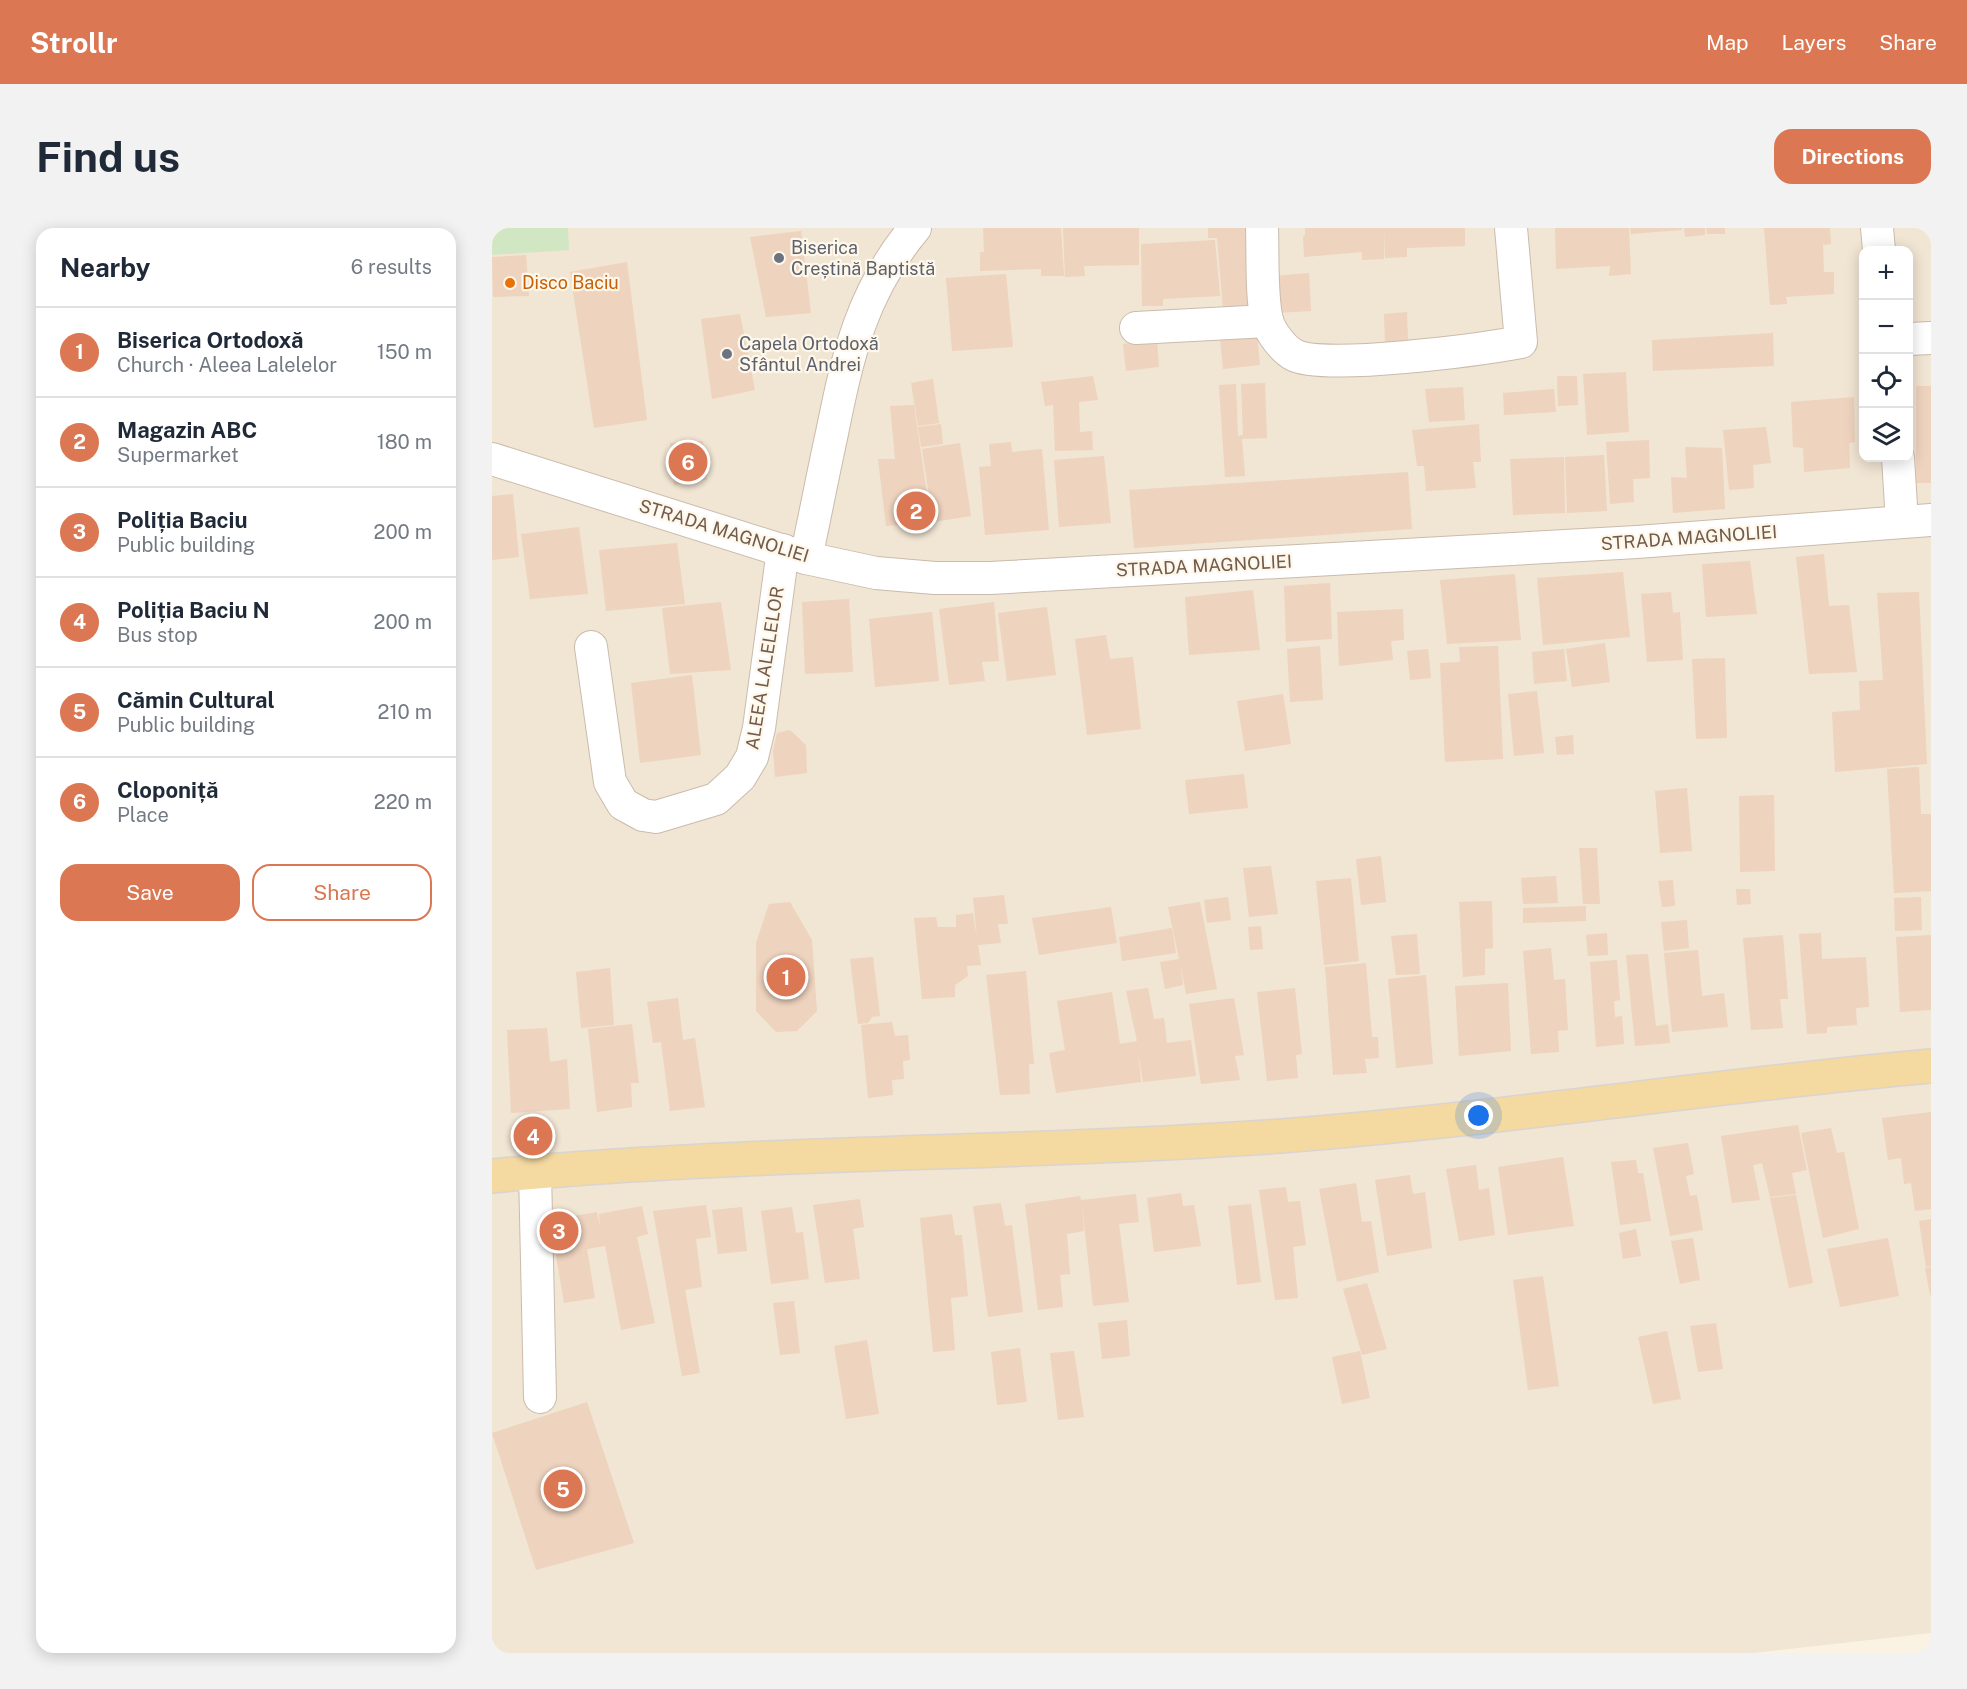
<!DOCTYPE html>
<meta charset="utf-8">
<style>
:root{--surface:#fff;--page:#f2f2f3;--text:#1f2937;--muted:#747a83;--line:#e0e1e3;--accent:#db7752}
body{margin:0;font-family:"Public Sans",sans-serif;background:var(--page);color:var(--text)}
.controls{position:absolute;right:18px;top:18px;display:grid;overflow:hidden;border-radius:12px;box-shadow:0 3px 15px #0003}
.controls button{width:54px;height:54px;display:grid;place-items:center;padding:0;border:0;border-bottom:2px solid var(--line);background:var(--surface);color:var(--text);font:30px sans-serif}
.you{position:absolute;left:987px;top:888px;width:21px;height:21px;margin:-15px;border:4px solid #fff;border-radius:50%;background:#1a73e8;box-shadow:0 0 0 9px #1a73e833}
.badge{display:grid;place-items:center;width:39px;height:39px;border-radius:50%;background:var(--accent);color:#fff;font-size:20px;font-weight:700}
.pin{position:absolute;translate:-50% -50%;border:3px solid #fff;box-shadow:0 2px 6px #0006}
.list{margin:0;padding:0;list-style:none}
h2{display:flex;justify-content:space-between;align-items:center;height:78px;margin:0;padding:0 24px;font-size:26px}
h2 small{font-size:20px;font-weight:400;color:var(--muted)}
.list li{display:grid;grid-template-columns:39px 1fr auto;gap:18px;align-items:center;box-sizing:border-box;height:90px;padding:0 24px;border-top:2px solid var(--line)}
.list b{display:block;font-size:22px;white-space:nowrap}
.list p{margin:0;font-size:20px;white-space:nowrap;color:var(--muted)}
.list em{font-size:20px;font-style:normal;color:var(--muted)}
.actions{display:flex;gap:12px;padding:18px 24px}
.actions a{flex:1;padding:14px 0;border:2px solid var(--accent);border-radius:18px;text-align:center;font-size:21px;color:var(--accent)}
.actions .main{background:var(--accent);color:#fff}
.icon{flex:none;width:33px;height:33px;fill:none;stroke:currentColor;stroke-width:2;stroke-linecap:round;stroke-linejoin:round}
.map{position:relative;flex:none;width:1439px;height:1425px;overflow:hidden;border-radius:18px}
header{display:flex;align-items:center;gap:36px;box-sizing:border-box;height:84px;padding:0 30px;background:var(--accent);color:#fff}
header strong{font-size:28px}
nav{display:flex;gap:33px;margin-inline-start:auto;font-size:21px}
.intro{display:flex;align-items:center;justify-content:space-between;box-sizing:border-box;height:144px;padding:0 36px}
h1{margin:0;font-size:42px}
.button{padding:15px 27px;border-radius:18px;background:var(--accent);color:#fff;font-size:21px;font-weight:700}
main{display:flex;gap:36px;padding:0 36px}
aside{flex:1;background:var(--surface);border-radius:18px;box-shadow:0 3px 15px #0003}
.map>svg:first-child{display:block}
.residential{fill:#f1e5d3;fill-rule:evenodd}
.green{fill:#d1e7c4}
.building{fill:#eed3be}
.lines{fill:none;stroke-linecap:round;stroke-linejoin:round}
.minor-casing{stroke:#cbbbac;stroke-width:34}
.major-casing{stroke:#dad4d0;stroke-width:36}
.minor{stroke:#fff;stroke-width:32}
.major{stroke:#f4d9a1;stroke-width:33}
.worship-dot{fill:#6b7280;stroke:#fef7ea;stroke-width:2}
.food-dot{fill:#e8710a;stroke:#fef7ea;stroke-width:2}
.labels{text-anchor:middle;stroke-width:4.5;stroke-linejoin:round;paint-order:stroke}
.worship-label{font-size:18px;fill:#5b616d;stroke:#fef7ea;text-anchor:start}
.food-label{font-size:18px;fill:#c56008;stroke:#fef7ea;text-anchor:start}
.street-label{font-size:18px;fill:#715b4c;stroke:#fef7ea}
</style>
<header>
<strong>Strollr</strong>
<nav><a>Map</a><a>Layers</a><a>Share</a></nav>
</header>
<div class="intro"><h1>Find us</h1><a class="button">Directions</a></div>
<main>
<aside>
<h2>Nearby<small>6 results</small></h2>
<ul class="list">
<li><span class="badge">1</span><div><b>Biserica Ortodoxă</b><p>Church · Aleea Lalelelor</p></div><em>150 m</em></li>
<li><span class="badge">2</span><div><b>Magazin ABC</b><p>Supermarket</p></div><em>180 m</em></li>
<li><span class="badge">3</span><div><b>Poliția Baciu</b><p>Public building</p></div><em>200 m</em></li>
<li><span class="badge">4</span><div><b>Poliția Baciu N</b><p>Bus stop</p></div><em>200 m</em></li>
<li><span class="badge">5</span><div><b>Cămin Cultural</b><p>Public building</p></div><em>210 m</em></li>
<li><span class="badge">6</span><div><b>Cloponiță</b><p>Place</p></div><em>220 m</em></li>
</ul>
<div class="actions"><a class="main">Save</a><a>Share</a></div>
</aside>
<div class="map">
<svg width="1439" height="1425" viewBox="0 0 1439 1425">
<rect width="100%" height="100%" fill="#faf3e4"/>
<path class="residential" d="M0 0H1439V1405L1262 1425H0ZM1372 22H1416V230H1372Z"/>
<path class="green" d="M0 0H76L77 22 0 27Z"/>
<g class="building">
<path d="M491 0H569L572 48H549V41L488 43V24H492Z"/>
<path d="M571 0H647V37L592 38 593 48 573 49Z"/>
<path d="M716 0H762L767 80 731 81 725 10H716Z"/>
<path d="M813 0H973V18L915 20V29L893 30 892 2V31L870 32V24L812 29 811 8 813 7Z"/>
<path d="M1063 0H1137L1139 46 1117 48 1118 38 1064 41Z"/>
<path d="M1138 0H1190V2L1139 6Z"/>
<path d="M1192 0H1213V7L1193 9Z"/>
<path d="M1214 0H1233V6H1215Z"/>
<path d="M1272 0H1338L1339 16 1331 17 1332 44H1342V66L1294 69 1295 76 1278 77Z"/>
<path d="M309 3 319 85 274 89 258 9Z"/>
<path d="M723 12 728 68 671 71V78H650L649 16Z"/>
<path d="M34 27 37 68 1 69 0 29Z"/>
<path d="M135 34 155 192 102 200 78 44Z"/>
<path d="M817 45 819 83 784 85 782 48Z"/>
<path d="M514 46 521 119 460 123 454 50Z"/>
<path d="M915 84 916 114 893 115 892 86Z"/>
<path d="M248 86 263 162 220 171 209 91Z"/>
<path d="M1281 105 1282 138 1161 143 1160 112Z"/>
<path d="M765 106 768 137 731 141 728 109Z"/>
<path d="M665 112 667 139 634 143 631 116Z"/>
<path d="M1134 144 1137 204 1095 207 1091 146Z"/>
<path d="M601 148 606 172 587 174 588 204 600 203 601 222 563 223 561 177 553 178 549 154Z"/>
<path d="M1065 148H1085L1086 177 1066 178Z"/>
<path d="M441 151 447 195 426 198 419 155Z"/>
<path d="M773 155 775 210 750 211 753 248 733 249 727 157 744 156 746 208 751 207 749 156Z"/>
<rect x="1424" y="158" width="15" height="97"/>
<path d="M971 159 973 192 937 194 933 161Z"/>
<path d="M1062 161 1064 184 1012 187 1011 165Z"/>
<path d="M1362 169 1363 214 1357 215 1358 240 1312 244 1311 220 1301 219 1299 174Z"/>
<path d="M422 177 439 294 394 298 386 231H403L398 178Z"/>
<path d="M449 196 451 216 429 219 426 199Z"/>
<path d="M987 196 989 234H981L984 260 934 263 932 238H925L920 202Z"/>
<path d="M1274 199 1279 235 1261 237 1262 260 1237 262 1231 202Z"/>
<path d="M1157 212 1158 250 1141 251 1142 274 1118 276 1114 214Z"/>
<path d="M211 213 215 252 182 257 178 215Z"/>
<path d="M519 214 520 224 550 221 557 302 493 307 487 239 499 238 497 216Z"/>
<path d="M468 215 479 288 441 294 430 221Z"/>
<path d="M1193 219 1230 220 1233 281 1181 285 1179 249 1195 250Z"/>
<path d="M1112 227 1115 283 1075 285 1073 229Z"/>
<path d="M612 228 619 295 567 299 562 232Z"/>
<path d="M1072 229 1073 285 1021 287 1018 231Z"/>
<path d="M916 244 920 301 642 320 637 262Z"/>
<path d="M21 266 27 329 0 332V268Z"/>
<path d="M87 299 96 366 38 371 29 306Z"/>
<path d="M185 315 193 376 114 383 107 322Z"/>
<path d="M1332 326 1337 378 1357 377 1365 444 1317 446 1304 329Z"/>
<path d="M1258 333 1265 386 1214 389 1210 336Z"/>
<path d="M1131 344 1138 409 1051 417 1045 350Z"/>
<path d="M1023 346 1029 412 955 416 948 352Z"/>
<path d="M838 355 840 411 794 414 792 358Z"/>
<path d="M761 362 768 422 697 427 693 369Z"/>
<path d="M1179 364 1181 385 1188 384 1191 432 1155 434 1149 366Z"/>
<path d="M1427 364 1435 536 1343 544 1340 484 1368 482 1367 453 1391 452 1385 365Z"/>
<path d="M357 371 361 444 313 446 310 374Z"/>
<path d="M229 374 239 442 178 446 170 380Z"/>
<path d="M502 374 507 433 490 434 493 453 457 457 447 381Z"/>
<path d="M555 379 564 447 515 453 506 385Z"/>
<path d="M911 381 912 412 899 413 901 432 847 438 845 384Z"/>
<path d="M440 384 447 453 383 459 377 391Z"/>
<path d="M614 407 618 431 641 429 649 501 595 507 583 411Z"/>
<path d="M1113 415 1118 454 1080 459 1074 421Z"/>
<path d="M828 418 831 472 798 474 795 421Z"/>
<path d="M1006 418 1011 531 953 534 948 435 968 434 967 419Z"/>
<path d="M936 421 939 450 918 452 915 423Z"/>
<path d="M1072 421 1075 453 1042 456 1040 424Z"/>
<path d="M1233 430 1235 510 1204 511 1200 431Z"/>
<path d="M200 447 209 527 148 535 139 455Z"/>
<path d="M1045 463 1052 525 1022 528 1016 466Z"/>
<path d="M791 466 799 516 753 523 745 473Z"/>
<path d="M298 502 314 517 315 545 283 549 281 523 285 505Z"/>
<path d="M1081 507 1082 526 1065 527 1063 509Z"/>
<path d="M1427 539 1429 586H1439V663L1402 665 1395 541Z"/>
<path d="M752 546 756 580 697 586 693 552Z"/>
<path d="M1195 560 1200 623 1168 625 1163 563Z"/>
<path d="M1282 567 1283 643 1248 644 1247 568Z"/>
<path d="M1087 620H1105L1108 676H1091Z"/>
<path d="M889 628 894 674 869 677 864 631Z"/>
<path d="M779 638 786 686 757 689 751 640Z"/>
<path d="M1064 648 1066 675 1031 676 1029 650Z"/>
<path d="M859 650 867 733 832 737 824 653Z"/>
<path d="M1181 652 1183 678 1170 679 1166 653Z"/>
<path d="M1244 661H1258L1259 676 1245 677Z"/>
<path d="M512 667 516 696H506L509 715 486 717 489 737 475 738 476 748 463 757V769L430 771 422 690 444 689 446 699H464V687L481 685 485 710 481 670Z"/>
<path d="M736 669 739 692 715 695 712 672Z"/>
<path d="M1429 669 1430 702 1403 703 1402 670Z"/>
<path d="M1000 673 1001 720 993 721V747L971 749 967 674Z"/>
<path d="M298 674 320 712 325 783 305 803 284 804 264 783V715L277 676Z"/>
<path d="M708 674 725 761 694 766 688 734 691 757 673 761 668 734 687 731 676 679Z"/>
<path d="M1094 678V693L1031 695V680Z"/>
<path d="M619 679 625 715 547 727 540 690Z"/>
<path d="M1195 692 1197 720 1172 723 1169 694Z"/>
<path d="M769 698 771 721 758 722 756 699Z"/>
<path d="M680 700 684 725 630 733 627 709Z"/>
<path d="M1115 705 1116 727 1096 728 1094 707Z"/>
<path d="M1329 705 1330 731 1374 729 1377 779 1364 780 1365 797 1335 799V805L1315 806 1307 706Z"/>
<path d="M925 706 928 746 904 747 899 708Z"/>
<path d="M1291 707 1296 771H1288L1291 800 1259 802 1251 710Z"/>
<path d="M1439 707V782L1408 784 1404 709Z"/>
<path d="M1059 720 1062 752 1073 751 1076 802 1066 803 1067 824 1039 826 1031 723Z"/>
<path d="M1206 722 1210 768 1232 765 1236 799 1180 804 1172 725Z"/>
<path d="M1156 726 1164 798 1176 796 1178 815 1143 818 1134 727Z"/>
<path d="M381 729 388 788 380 789 376 795 366 796 358 731Z"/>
<path d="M1125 732 1128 772 1122 773 1123 789 1130 788 1132 816 1104 819 1098 734Z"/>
<path d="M874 735 880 809H886L887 830 873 831 875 845 841 847 833 739Z"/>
<path d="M118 740 122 797 89 800 84 744Z"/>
<path d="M534 743 542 836H537L538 866 508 867 494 747Z"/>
<path d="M934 747 941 836 904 840 896 751Z"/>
<path d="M1016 755 1019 823 967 828 963 758Z"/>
<path d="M656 760 662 791 672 790 675 815 699 812 704 848 651 854 646 823 649 854 564 865 557 825 573 822 565 773 620 764 628 816 645 813 634 763Z"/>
<path d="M803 760 810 826 804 827 806 850 775 853 765 764Z"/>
<path d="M186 770 191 812 203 810 213 879 178 883 169 814 161 815 155 774Z"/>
<path d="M742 770 752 827 743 828 748 852 709 856 697 776Z"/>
<path d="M400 794 403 808 416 807 418 832 411 833 412 851 400 852 401 867 376 870 369 797Z"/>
<path d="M140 796 147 855H139L140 879 105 884 96 801Z"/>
<path d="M55 800 58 834 75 831 78 881 19 885 15 802Z"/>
<path d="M1439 884V981L1423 983 1419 955 1412 956 1409 930 1396 932 1390 890Z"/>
<path d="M1306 897 1315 942 1300 945 1304 966 1278 969 1270 935 1261 937 1268 972 1240 975 1229 908Z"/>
<path d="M1339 900 1345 925 1352 924 1367 1001 1331 1010 1309 905Z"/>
<path d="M1196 915 1202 946 1194 948 1198 968 1205 967 1211 1002 1178 1008 1161 920Z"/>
<path d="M1071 929 1082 998 1016 1007 1006 939Z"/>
<path d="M1144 932 1146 945H1151L1159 993 1128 997 1119 934Z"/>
<path d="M984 937 987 962 997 960 1003 1007 967 1013 954 941Z"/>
<path d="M918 947 921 966 933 964 940 1020 895 1028 883 952Z"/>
<path d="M864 955 870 994 879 993 887 1044 845 1054 827 961Z"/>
<path d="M794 959 796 974 808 973 814 1017 801 1019 806 1070 783 1072 767 962Z"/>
<path d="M689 965 691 978 702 977 709 1018 662 1024 655 970Z"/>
<path d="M644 966 647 994 627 996 637 1074 601 1078 590 976 592 1003 575 1006 578 1046 568 1047 571 1079 546 1082 533 976 588 968 589 972Z"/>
<path d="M1304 967 1321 1055 1297 1060 1278 970Z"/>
<path d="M368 971 372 999 361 1001 368 1051 333 1055 321 977Z"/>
<path d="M509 975 513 998 520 997 531 1084 496 1089 481 978Z"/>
<path d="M759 976 769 1054 745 1057 736 978Z"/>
<path d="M214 977 219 1009 204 1011 210 1059 193 1062 208 1145 190 1148 161 983Z"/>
<path d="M150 978 156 1006 145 1009 163 1095 129 1102 113 1018 95 1021 103 1070 72 1075 58 992 105 984 108 999 107 986Z"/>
<path d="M250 979 255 1023 226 1026 220 982Z"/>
<path d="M300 979 304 1005 311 1004 317 1051 279 1056 269 983Z"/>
<path d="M460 986 463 1007H470L476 1068 459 1070 463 1122 441 1124 428 990Z"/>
<path d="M1439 991V1038L1434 1039 1427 993Z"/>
<path d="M1144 1001 1149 1028 1131 1031 1127 1005Z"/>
<path d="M1201 1010 1208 1052 1188 1056 1179 1013Z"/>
<path d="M1396 1010 1407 1068 1348 1079 1335 1021Z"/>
<path d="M1439 1039V1067H1438L1433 1040Z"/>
<path d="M1051 1048 1067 1158 1036 1162 1021 1052Z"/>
<path d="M875 1055 895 1121 870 1127 851 1061Z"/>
<path d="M302 1073 308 1125 288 1127 281 1075Z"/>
<path d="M635 1092 638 1128 610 1131 606 1095Z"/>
<path d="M1224 1095 1231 1141 1206 1144 1198 1098Z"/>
<path d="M1175 1103 1189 1171 1161 1176 1146 1109Z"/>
<path d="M375 1112 387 1186 354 1191 342 1118Z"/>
<path d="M528 1120 535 1174 505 1177 499 1124Z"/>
<path d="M582 1123 592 1189 566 1192 558 1125Z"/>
<path d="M868 1123 878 1170 850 1176 840 1129Z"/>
<path d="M95 1174 142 1315 44 1342 0 1205Z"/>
</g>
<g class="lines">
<defs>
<g id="minor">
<path d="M770 0C771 25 769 69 775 92 778 104 791 121 802 127 831 143 991 121 1029 114L1019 0"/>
<path d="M1385 0 1387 22"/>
<path d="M644 100 775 93"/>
<path d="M1416 111 1439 110"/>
<path d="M1406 230 1410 294"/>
<path d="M0 231 314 330 384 345 443 350H498L1145 314 1439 292"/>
<path d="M314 330C323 288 331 246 340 205 356 126 370 63 423 0"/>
<path d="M99 419 118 554 131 576 151 587 164 589 224 571 248 549 260 529 267 500 291 322"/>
<path d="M43 943 48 1169"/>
</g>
<path id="major" d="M0 948C258 923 517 927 775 909 997 893 1217 858 1439 838"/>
</defs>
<use href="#minor" class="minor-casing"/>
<use href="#major" class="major-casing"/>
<use href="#minor" class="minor"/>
<use href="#major" class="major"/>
</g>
<g class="worship-dot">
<circle cx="287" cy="30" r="6"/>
<circle cx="235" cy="126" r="6"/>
</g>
<circle class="food-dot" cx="18" cy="55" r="6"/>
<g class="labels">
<g class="worship-label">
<text x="299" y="26">Biserica<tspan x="299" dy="21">Creștină Baptistă</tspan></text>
<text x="247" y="122">Capela Ortodoxă<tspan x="247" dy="21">Sfântul Andrei</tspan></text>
</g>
<g class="food-label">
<text x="30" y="61">Disco Baciu</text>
</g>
<g class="street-label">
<text transform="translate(232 303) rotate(17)" y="6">STRADA MAGNOLIEI</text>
<text transform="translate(1197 310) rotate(-4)" y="6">STRADA MAGNOLIEI</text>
<text transform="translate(712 338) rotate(-3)" y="6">STRADA MAGNOLIEI</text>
<text transform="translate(273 440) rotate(-81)" y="6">ALEEA LALELELOR</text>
</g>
</g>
</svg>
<div class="controls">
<button>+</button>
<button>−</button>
<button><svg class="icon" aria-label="locate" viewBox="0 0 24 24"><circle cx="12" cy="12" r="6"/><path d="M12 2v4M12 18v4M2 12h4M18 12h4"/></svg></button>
<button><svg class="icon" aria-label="layers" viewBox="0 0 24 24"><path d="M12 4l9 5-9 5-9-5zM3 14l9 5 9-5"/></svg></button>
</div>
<div class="you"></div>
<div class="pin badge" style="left:294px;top:749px">1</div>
<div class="pin badge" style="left:424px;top:283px">2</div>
<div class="pin badge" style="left:67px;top:1003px">3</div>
<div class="pin badge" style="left:41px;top:908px">4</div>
<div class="pin badge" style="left:71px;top:1261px">5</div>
<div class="pin badge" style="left:196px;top:234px">6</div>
</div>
</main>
